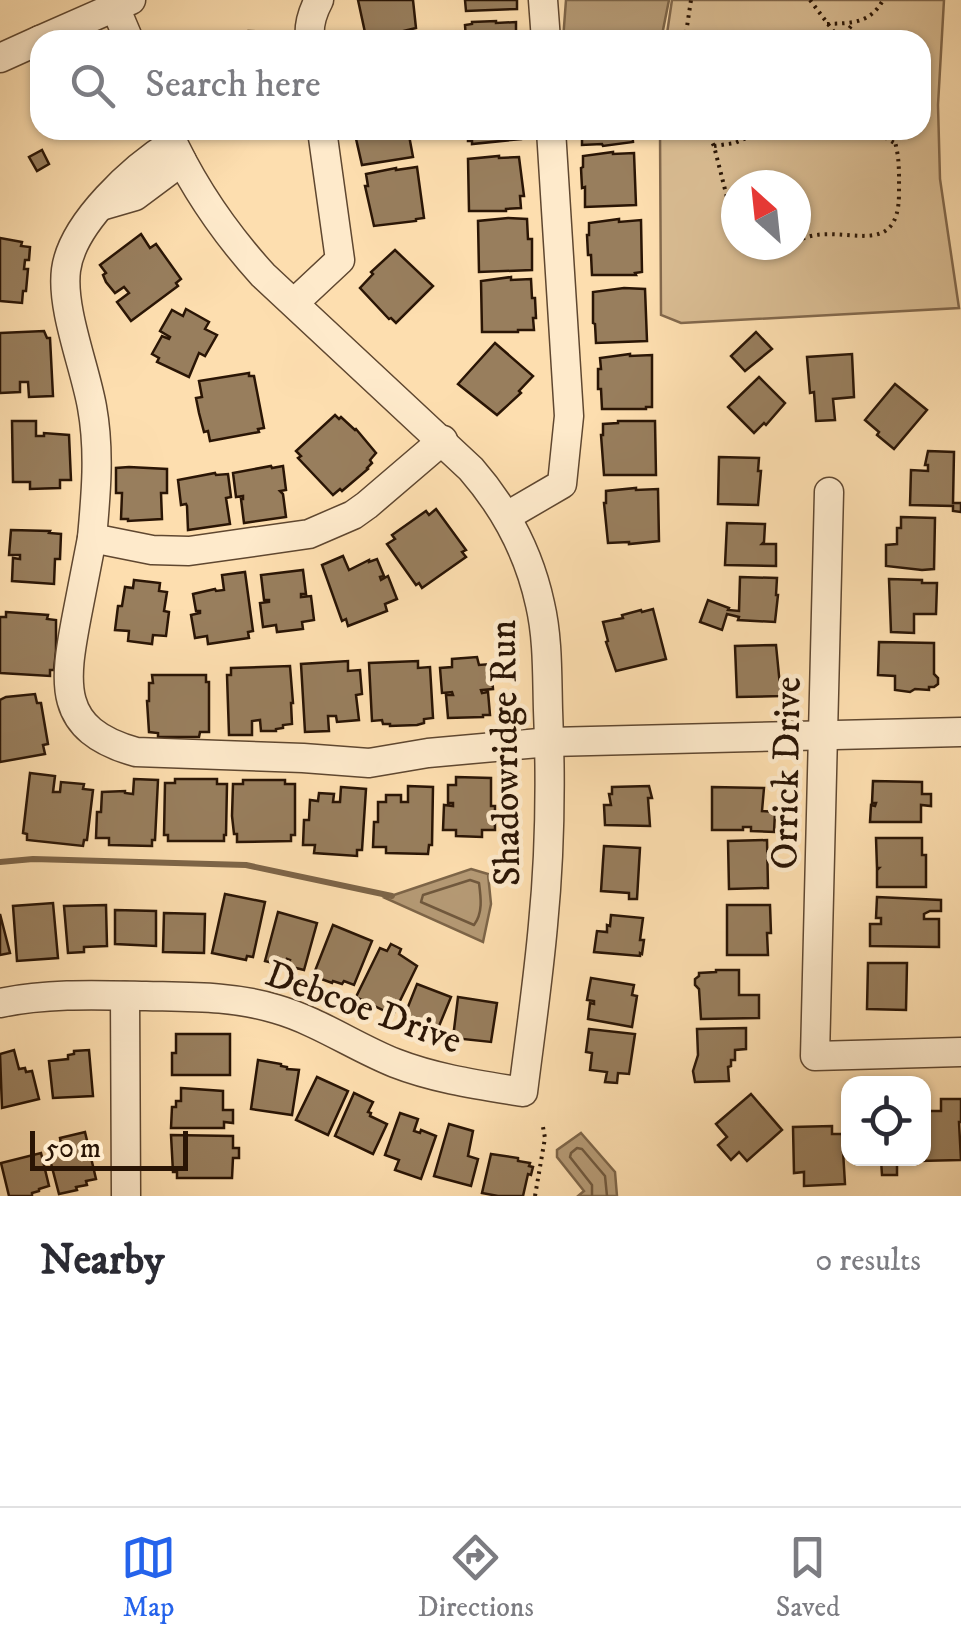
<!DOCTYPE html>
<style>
:root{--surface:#fff;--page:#f7f7f7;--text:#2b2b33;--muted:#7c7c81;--line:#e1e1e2;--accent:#2563eb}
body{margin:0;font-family:"IM FELL DW Pica",serif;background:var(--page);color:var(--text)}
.controls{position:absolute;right:30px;bottom:30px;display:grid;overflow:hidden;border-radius:20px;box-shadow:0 2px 8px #0004}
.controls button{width:90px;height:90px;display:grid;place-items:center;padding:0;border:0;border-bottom:2px solid var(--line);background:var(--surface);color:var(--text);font:50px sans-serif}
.compass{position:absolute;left:721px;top:170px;width:90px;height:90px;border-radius:50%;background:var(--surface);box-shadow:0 2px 8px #0004;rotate:333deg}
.scale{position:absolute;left:30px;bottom:25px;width:158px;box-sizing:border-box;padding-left:10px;border:5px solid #2a1505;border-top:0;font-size:28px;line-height:35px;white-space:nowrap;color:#2a1505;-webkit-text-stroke:8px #feeacb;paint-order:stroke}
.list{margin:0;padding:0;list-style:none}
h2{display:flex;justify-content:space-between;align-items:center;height:130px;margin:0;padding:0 40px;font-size:42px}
h2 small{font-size:32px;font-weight:400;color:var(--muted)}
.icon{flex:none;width:55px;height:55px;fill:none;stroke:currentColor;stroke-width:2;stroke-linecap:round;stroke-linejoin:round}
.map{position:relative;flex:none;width:961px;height:1196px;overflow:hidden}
.search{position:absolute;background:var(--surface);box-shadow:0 2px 8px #0004;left:30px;right:30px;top:30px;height:110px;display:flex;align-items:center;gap:25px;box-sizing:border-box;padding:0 35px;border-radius:30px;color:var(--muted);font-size:38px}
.sheet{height:310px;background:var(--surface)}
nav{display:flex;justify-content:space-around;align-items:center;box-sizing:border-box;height:140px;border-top:2px solid var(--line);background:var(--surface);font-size:28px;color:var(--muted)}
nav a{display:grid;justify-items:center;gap:5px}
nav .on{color:var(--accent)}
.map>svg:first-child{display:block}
.green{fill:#d9bc92;stroke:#82684c;stroke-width:2.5;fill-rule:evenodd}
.water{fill:#b59a75;stroke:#7d6548;stroke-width:2.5}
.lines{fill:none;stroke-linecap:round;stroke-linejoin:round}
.shore{stroke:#70583d;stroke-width:2.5}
.stream{stroke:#7d6548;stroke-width:6}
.building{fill:#987e5d;stroke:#2a1505;stroke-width:2.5}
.minor-casing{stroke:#5f4730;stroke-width:31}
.path{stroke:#2a1505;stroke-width:4;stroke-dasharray:2.5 5;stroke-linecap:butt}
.minor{stroke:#feeacb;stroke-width:28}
.labels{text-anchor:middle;stroke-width:9;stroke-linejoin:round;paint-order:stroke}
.street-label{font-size:38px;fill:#2a1505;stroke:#feeacb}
</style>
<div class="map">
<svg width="961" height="1196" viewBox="0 0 961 1196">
<rect width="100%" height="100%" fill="#fddeaf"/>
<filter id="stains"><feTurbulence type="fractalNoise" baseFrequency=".002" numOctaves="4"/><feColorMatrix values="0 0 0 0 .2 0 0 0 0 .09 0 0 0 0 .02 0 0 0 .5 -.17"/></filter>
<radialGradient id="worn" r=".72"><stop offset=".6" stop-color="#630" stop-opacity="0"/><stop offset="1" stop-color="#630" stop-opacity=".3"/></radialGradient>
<path class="green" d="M672 0H944L938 105 940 179 959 308 681 323 661 315 660 130H921V40H666ZM736 185H796V245H736Z"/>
<g class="water">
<path d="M566 0H669L661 40H563Z"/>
<path d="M471 869 488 874 491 904 483 942 385 898Z"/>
<path d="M581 1133 615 1172 617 1196H578L584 1191 557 1157V1150Z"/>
</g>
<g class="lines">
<g class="shore">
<path d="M470 880 479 883C481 898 483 913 474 925L421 902 423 895Z"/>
<path d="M592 1196V1185L570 1157 571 1153 577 1148 582 1149 605 1176 607 1196"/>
</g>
<path class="stream" d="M0 862 33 859 246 865 392 896"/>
</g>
<g class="building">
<path d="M358 0H413L416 28 387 35 366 37Z"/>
<path d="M465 0H517V9L466 11Z"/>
<path d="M496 21V23L516 22V40H466L465 25 472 24V22Z"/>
<path d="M248 31 292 33V40H241V33Z"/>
<path d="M354 130H408L413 157 362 165Z"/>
<path d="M468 130H521V139L472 144V141H468Z"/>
<path d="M582 130H632L633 142 603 146 602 144 582 145Z"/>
<path d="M42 150 49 164 37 171 29 157Z"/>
<path d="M613 152V154L634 153 636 205 585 207V187L582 188 581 168 583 167V156Z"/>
<path d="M499 156V158L519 157 524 196H520L521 208 506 209V211H469L468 159Z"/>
<path d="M417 167 424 218 416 219V221L374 226 365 186H368L366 174 396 168V170Z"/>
<path d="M508 218 527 219 528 239H532V270L479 272 478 221Z"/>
<path d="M619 219V222L641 220 642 272 635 273 636 275H592L591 255H588L587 235H589V223Z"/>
<path d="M141 234 150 248 156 244 181 279 176 283 178 286 131 321 117 302 129 293 124 287 115 293 106 282 103 275 106 273 100 265Z"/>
<path d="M0 238 22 242 21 246 30 247 29 260H25L24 269H28L26 291H23L22 303 0 301Z"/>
<path d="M395 250 433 286 396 323 391 318 389 319 360 288 373 274 371 272Z"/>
<path d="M511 277V280L531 279 532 298H535L536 318H533L534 330H518V332H482L481 281Z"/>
<path d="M624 288 645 289 647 341 596 343 595 324 593 323V292Z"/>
<path d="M186 309 209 322 205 329 217 335 205 356 199 353 189 377 157 362 159 358 152 354 162 336 169 339 170 337 160 331 172 310 183 316Z"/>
<path d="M44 331 47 338H50L53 396 29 397 28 382H20V392L0 393V333Z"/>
<path d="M756 332 772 349 745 371 731 356Z"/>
<path d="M495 343 533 376 519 391 521 393 497 415 458 384Z"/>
<path d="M630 354V356L652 355V407H646V409H602L601 389H598V369H601L600 358Z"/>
<path d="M852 354 854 397 833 399 835 420 816 421 814 392 810 393 807 357Z"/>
<path d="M249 373V376H254L264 428 258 429 259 432 210 441 208 431 204 432 199 413 196 398 202 397 199 381Z"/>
<path d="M759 377 785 403 766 425 764 423 754 433 728 407Z"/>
<path d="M895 384 927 410 894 449 877 435 879 432 865 420Z"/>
<path d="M335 415 339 419 341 417 355 430 356 429 376 453 370 460 372 463 367 468 368 469 342 491 340 489 333 495 298 458 301 456 296 451Z"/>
<path d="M12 421H36V436H44V433L69 435 71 480H60V488L30 489V482H13Z"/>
<path d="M618 421H655L656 475H604L601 435H603V424L618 423Z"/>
<path d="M928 451 954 452 953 503H961V512L953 511V506L910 505 911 470 928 471V465H925Z"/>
<path d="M719 457 759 458 758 471H761L758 505 718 504Z"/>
<path d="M271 466 272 468 283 466 286 490 280 491 283 494 286 517 244 523 241 499H243V496L236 497 233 473Z"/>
<path d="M129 467 167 469V493H161L162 519 128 521V519H121L122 493H116V468Z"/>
<path d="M215 473 216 475 228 474 231 497 226 498 230 524 188 530 187 506 186 504 181 505 178 480Z"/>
<path d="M636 488V490L658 489 659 541 629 544V542L608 543 604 503H606V491Z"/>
<path d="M436 509 466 550 462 552 466 557 422 588 419 583 416 585 387 544 395 539 392 535 426 511 429 515Z"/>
<path d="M901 517 935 518 934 569 922 570 886 566V545L897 544V528H901Z"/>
<path d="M727 523 765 524 764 542 762 544H776V566L725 565Z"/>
<path d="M11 530 50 531 49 533 61 534 60 559H55L54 584 12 581 13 558 20 559V555H9Z"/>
<path d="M343 556 349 570 369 560V562L377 559 384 576 380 577 381 580 388 576 397 599 385 604 387 611 348 626 346 619 342 621 322 565Z"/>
<path d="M303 570 306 594H301V597L311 596 314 620 302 622 303 629 277 632 276 625 263 627 260 603 269 602V600H264L261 575Z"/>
<path d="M245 572 253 631 248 632 249 638 208 644 207 636 195 638 191 615 200 613V611H196L193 594 215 589 216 591 224 590 222 575Z"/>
<path d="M740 577 777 578 776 595H778L775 622 738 620 739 617 727 614 722 630 700 622 708 600 729 608 728 610 739 611Z"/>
<path d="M889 579 922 580V583H937L936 614H914V633L891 632Z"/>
<path d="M134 580 160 583 159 591 167 592 164 611 169 612 166 636 153 635 152 644 128 641 129 631 115 630 118 606H122L125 587 133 588Z"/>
<path d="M653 609 666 659 616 671 606 642 608 641 603 622 623 618 622 615 641 610 642 612Z"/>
<path d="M6 612 48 615 47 619 56 620V651L54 670H50V676L0 673V617H6Z"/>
<path d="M879 642 934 643V674L938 678V684L934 687H929V690L915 689 910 692 895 690V676L878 675Z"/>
<path d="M776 645 781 696 737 697 735 646Z"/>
<path d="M477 657 479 665 491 664 493 689 481 690 482 693 488 692 490 715H483V717L448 718 446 695H453L452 692 442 693 440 668 452 667V659Z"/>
<path d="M348 661V671L360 670 362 694 356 695 359 720 337 722 336 716H328L329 731 305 732 301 664Z"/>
<path d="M418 661V668L430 667 433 718 424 719V723L417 725 390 726V724H383L382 720 372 721 369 663Z"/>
<path d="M290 666 293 703H291L292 724 283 725V728L276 729V731H261L260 720 252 721V735H229L227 675H231V668Z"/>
<path d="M152 675H206V682H209V732H200L199 737H158V733L149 732 147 701H149V683H153Z"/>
<path d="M35 694 37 703H41L48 744 43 745 45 754 0 762V700L6 697Z"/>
<path d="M30 773 55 776 53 792H60L61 782 84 784 83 789 93 790 87 840H84L83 846 27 840V834L23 833Z"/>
<path d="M456 777 491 778V806H495V830H482V837L456 836V830H443L444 805 453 806V803H448V785H456Z"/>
<path d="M134 779 158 780 155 840H152V846L109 845V838H96L97 812H101L102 792 125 791V793L133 794Z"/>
<path d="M175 779H217V784H227L226 835H224V841H168V835H164L165 783H175Z"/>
<path d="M243 780H285V784H295V835H291V841L237 842V834H234L232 816 233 784H243Z"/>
<path d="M873 781 922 782V794H931V806L921 805V822H870L871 805 875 806 876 803H872Z"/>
<path d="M408 786 433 787 432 845H429L428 854 386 853V847H373L374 822H378V802H386V795H401V802H408Z"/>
<path d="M649 786 652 798H648L650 826 605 825 604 805H611L609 794H612V787Z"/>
<path d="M341 787 366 789 362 850H357V856L314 853 315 845H303L304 820H309L310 800 318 801 319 793 334 794 333 802H340Z"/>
<path d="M712 787 764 788 762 811 775 812 774 832 751 831V827H743V830H712Z"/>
<path d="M876 838H922V855H926V887H877V870L879 868H877Z"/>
<path d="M767 840 768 888 729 889 728 841Z"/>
<path d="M604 846 640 848 637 899H629V893L601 891Z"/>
<path d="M225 894 265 902 253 957 247 956 246 960 212 953Z"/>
<path d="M877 897 941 900V911H930L924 914V919H939V947L870 946V924H881V918H876Z"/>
<path d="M53 903 58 958 17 961 13 906Z"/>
<path d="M106 905 107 946 84 947V952L68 953 64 906Z"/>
<path d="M727 905H770L771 933H767L768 955H727Z"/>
<path d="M115 910 156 911V946L115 944Z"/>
<path d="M278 912 317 923 304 970 288 966 290 960 287 959 286 966 265 961Z"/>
<path d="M164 913 205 914 204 953 163 952Z"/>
<path d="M0 914 10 953 0 955Z"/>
<path d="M611 915 643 918 640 940H644L642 954 640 953V956L594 952 597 931 607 932V925L610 926Z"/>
<path d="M333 925 372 941 354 985 344 981 342 984 333 981 332 983 313 976Z"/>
<path d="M391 944 401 949 399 954 417 966 393 1015 356 997 380 948 387 951Z"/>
<path d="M868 963H907L906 1010 867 1009Z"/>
<path d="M716 970H739V995H759V1018L701 1019 699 989 695 985V979L699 976V973L716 972Z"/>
<path d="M591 978 634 985 632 995 637 996 632 1027 588 1019 590 1003 594 1004V1001L587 1000Z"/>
<path d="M417 984 451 997 437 1031 428 1028 423 1030 402 1022Z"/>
<path d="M458 997 497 1003 491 1042 453 1038Z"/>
<path d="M746 1028V1049L735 1050V1060H731V1066L728 1067 729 1081 695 1082 693 1071 698 1055 697 1029Z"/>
<path d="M589 1029 635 1034 629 1074 618 1073 617 1083 605 1082 607 1072 590 1070 592 1053 586 1052Z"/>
<path d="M176 1034H230V1075H172V1053H176Z"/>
<path d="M14 1050 19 1069 25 1068 26 1072 32 1071 39 1099 2 1108 0 1054Z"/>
<path d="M89 1050 93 1096 53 1098 49 1061 68 1059V1055L74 1054V1051Z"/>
<path d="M258 1060 281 1064V1066L287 1067V1069L299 1070 292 1115 251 1109Z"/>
<path d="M317 1077 348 1091 328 1135 296 1120Z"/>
<path d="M181 1088 223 1091V1110H233V1123L224 1122V1128H171L172 1107H176V1101H181Z"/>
<path d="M354 1093 373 1102 368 1112 371 1113 370 1116 387 1124 373 1154 335 1136Z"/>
<path d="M751 1094 782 1130 747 1161 739 1152 731 1160 718 1145 727 1137 716 1124Z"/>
<path d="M941 1099H961V1122H959L961 1160 919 1161V1158H924V1111H941Z"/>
<path d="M400 1113 418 1119 414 1131 420 1133 421 1130 436 1136 421 1179 395 1170 399 1160 385 1155Z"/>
<path d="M449 1124 473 1131 468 1156 478 1159 471 1186 434 1176Z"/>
<path d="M832 1126V1134H842L845 1184 804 1186V1172L794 1173 793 1127Z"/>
<path d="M85 1132 96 1179 86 1181 87 1185 76 1187 77 1190 59 1194 48 1152 62 1149 60 1138Z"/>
<path d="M171 1135 233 1136V1148H239V1158H233L232 1178H177V1172H173Z"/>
<path d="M41 1153 49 1186 39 1189V1191L32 1193V1196H9L1 1163Z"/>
<path d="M491 1154 518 1158V1161L530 1163 529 1166 533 1167 531 1175 528 1174 523 1196H498L482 1193Z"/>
<path d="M853 1158H904V1160H897V1175H882L881 1160 880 1162 872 1163 870 1160 853 1161Z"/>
</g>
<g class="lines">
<defs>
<g id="minor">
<path d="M543 0 546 40"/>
<path d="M115 7 129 40"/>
<path d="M40 40 131 0"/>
<path d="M310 40C308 25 312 13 319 0"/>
<path d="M0 58 40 40"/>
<path d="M173 143C134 167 72 223 66 270 61 309 85 367 92 407 100 451 96 494 92 538L152 550 189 551 309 534 353 515 367 505 443 440"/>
<path d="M104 205 135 196 182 161"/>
<path d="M294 303 340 260 322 130"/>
<path d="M829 492 815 1056 961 1052"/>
<path d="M507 516 562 484 569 416 551 130"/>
<path d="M92 538C87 564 82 590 77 615 64 683 56 730 136 752L303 758 369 763 428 753 550 742 961 732"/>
<path d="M125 996 126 1196"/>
<path d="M0 1003C48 993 97 995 146 996 190 997 234 996 276 1009 318 1021 355 1047 395 1063 436 1079 480 1085 523 1092 530 1036 538 981 543 925 550 854 551 781 548 710 547 675 548 638 540 604 529 553 505 508 471 469L263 275C223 231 191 184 167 130"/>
</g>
</defs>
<use href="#minor" class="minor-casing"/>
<g class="path">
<path d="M810 0 840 40"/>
<path d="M827 24C851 23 870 24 883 0"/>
<path d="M685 40 691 0"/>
<path d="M840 40 852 25"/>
<path d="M706 130 714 146 736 233"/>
<path d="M872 130 896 144"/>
<path d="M714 146 735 143 757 133 758 130"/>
<path d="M796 242C836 217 899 267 899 193 899 169 900 153 891 130"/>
<path d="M743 245C760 254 777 259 793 245"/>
<path d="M535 1196 545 1138 543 1127"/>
</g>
<use href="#minor" class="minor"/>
</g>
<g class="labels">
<g class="street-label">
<text transform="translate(504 753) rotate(-91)" y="13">Shadowridge Run</text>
<text transform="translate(785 773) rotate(-89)" y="13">Orrick Drive</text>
<text transform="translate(364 1006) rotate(20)" y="13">Debcoe Drive</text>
</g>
</g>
<rect width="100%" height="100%" filter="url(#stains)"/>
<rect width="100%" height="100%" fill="url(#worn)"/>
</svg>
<div class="controls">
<button><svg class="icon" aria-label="locate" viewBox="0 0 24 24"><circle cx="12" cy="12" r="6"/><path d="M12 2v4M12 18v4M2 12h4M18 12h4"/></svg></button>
</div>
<svg class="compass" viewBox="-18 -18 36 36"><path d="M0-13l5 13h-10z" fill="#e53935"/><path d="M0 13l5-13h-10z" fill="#7c7c81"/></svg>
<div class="scale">50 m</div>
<div class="search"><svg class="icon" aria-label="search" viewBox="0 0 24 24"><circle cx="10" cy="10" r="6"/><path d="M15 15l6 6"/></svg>Search here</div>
</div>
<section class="sheet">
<h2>Nearby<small>0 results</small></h2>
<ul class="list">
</ul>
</section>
<nav>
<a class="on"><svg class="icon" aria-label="map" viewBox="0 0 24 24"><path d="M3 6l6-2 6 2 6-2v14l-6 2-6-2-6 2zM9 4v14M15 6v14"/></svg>Map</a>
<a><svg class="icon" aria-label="directions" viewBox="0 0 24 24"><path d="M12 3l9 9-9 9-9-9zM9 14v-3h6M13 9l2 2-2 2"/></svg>Directions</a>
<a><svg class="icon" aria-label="saved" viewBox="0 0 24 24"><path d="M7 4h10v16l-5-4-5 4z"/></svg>Saved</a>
</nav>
